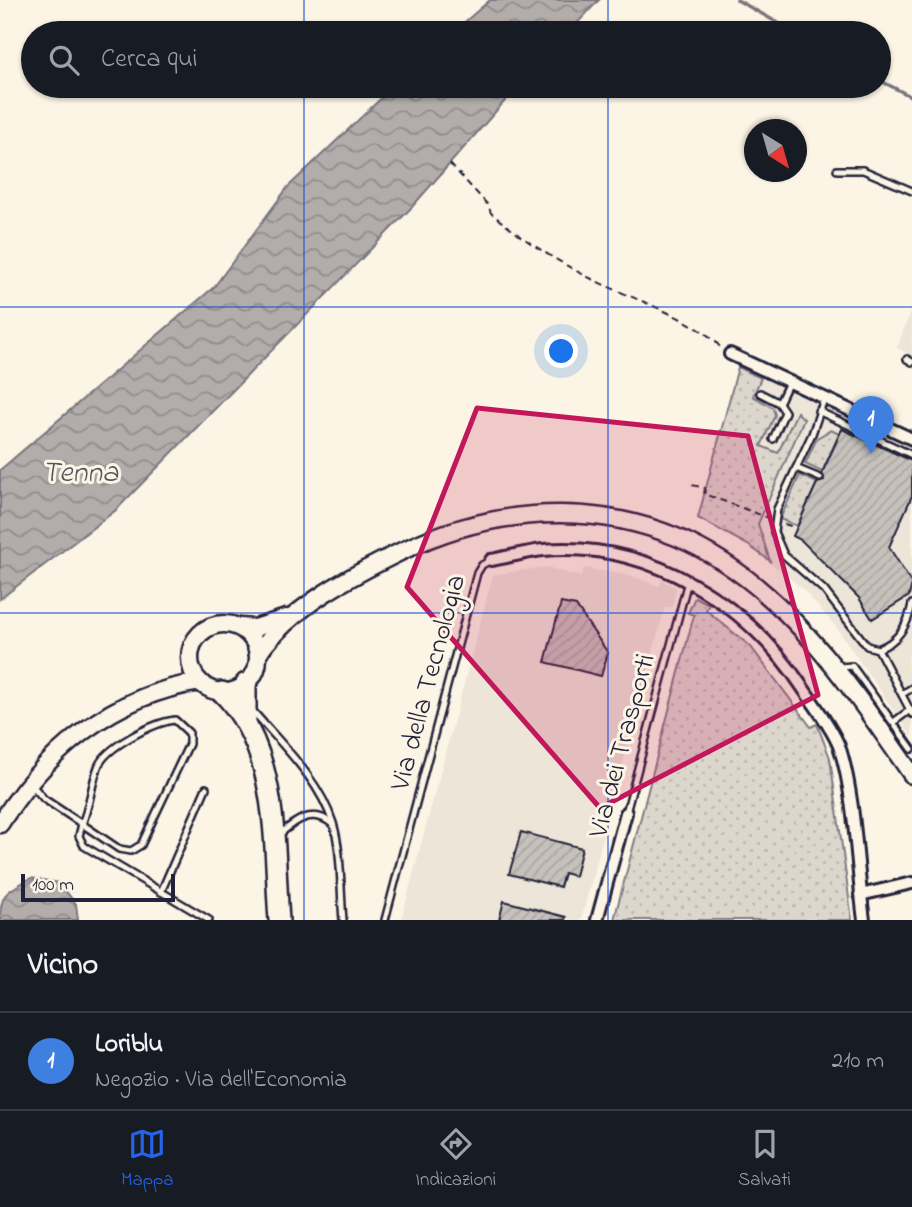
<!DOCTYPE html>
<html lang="it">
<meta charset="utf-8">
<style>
:root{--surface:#171b24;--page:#242831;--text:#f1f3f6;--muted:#9ea1a6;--line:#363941;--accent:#2563eb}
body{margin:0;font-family:"Indie Flower",sans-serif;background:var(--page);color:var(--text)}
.compass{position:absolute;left:744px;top:119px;width:63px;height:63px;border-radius:50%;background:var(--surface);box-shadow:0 2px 5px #0004;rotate:143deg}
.scale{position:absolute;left:21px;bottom:18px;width:154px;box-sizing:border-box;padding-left:7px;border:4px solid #22223b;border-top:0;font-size:19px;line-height:24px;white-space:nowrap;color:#22223b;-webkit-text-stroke:5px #fcf5e5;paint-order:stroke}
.you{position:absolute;left:562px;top:352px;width:24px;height:24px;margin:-18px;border:5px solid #fff;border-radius:50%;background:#1a73e8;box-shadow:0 0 0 10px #1a73e833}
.badge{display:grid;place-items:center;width:46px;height:46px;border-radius:50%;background:var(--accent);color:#fff;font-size:23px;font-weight:700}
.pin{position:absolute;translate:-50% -58px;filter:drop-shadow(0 2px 4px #0008)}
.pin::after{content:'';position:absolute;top:37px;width:24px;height:21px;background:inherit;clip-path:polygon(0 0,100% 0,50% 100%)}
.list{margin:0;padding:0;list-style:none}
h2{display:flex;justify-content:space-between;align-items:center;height:91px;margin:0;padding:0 28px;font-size:30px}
h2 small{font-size:23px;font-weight:400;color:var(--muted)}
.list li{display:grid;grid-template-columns:46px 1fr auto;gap:21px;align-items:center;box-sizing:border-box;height:98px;padding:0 28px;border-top:2px solid var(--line)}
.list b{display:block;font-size:26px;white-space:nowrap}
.list p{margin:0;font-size:23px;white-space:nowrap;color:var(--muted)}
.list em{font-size:23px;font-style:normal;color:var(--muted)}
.icon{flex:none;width:38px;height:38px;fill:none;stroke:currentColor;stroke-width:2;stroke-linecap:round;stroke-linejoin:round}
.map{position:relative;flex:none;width:912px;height:920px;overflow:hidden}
.search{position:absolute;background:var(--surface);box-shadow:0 2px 5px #0004;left:21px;right:21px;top:21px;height:77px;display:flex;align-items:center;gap:18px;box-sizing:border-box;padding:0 24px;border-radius:38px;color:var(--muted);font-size:26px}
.sheet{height:189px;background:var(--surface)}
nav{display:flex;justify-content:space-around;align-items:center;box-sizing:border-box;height:98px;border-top:2px solid var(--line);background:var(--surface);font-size:19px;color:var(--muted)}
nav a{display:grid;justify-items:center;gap:4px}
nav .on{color:var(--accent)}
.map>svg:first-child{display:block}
.built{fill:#ece5d8}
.grass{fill:url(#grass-dots);stroke:#7f7c84;stroke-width:2}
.water{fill:url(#water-waves);stroke:#78757e;stroke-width:2}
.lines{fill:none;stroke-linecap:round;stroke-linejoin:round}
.stream{stroke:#78757e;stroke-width:3.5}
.building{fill:url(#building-hatch);stroke:#22223b;stroke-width:2}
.lane-casing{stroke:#22223b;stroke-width:10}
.street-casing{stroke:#22223b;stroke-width:16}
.secondary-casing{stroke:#22223b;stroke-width:21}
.highway-casing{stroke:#22223b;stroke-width:24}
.path{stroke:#22223b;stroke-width:2;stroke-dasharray:7 5;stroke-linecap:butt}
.lane{stroke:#fcf5e5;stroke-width:5}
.street{stroke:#fcf5e5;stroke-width:10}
.secondary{stroke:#fcf5e5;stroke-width:16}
.highway{stroke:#fcf5e5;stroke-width:19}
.marked{fill:#c2185b;fill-opacity:0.2;stroke:#c2185b;stroke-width:5;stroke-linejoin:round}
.grid{fill:none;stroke:#1d4ed8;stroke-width:2;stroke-opacity:0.55}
.labels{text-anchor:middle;stroke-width:6;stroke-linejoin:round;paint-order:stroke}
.street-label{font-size:28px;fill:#22223b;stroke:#fcf5e5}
.water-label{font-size:30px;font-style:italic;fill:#545362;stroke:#fcf5e5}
</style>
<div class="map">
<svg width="912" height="920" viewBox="0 0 912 920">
<defs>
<pattern id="grass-dots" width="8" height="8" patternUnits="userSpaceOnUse" patternTransform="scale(1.75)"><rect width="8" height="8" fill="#dcd6cc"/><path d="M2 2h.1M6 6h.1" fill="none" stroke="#bcb7b0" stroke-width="1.8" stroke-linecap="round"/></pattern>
<pattern id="water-waves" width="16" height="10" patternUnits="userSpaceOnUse" patternTransform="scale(1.75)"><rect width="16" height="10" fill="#b2adab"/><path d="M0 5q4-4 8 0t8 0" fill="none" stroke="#908c8c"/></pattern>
<pattern id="building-hatch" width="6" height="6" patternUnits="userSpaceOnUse" patternTransform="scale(1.75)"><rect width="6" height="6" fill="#c6c1bb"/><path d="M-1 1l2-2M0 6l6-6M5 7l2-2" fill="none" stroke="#aaa6a2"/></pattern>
</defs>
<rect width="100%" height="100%" fill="#fcf5e5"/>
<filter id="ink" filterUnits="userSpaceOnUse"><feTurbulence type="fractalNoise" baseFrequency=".0143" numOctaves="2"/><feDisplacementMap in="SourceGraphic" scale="14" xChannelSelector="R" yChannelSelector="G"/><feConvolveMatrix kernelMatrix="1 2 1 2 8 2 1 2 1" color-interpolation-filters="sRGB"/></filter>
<g filter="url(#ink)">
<g class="built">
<path d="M912 307V356L897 348Z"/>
<path d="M738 367 912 448V638L907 668 912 669V737L836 627 802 588 748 545 698 518Z"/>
<path d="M546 567 581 577 584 568 631 576 659 586 662 580 676 588 672 607H665L581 920H401L493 575Z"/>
</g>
<g class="grass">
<path d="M738 367 761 378 753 396 773 408 775 415 761 446 778 453 797 412 804 419 758 524 770 561 748 545 698 518Z"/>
<path d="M831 430 839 434 822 472 805 464 817 438Z"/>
<path d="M800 475 817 483 797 526 780 519Z"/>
<path d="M695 597 709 604 706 610 751 647 811 727 817 724 830 758 852 920H614L694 615 688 613Z"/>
</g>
<g class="water">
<path d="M490 0H599L568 33H452Z"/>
<path d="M394 86H518L411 208 116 510 0 599V470L214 287 288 187Z"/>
<path d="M31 878 59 883 76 904 78 920H0C0 892 8 891 31 878Z"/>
</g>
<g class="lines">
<g class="stream">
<path d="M737 0 796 33"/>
<path d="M879 80 912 97"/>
</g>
</g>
<g class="building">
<path d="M842 429 912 461V496L889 547 912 584 909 596 872 619 859 598 801 540 793 536 817 483 824 481 822 473Z"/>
<path d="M561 603 576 606 608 653 601 676 545 662Z"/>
<path d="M521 832 582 848 575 876 564 873 560 887 509 874Z"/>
<path d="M504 901 566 917 565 920H499Z"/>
</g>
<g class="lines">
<defs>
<g id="lane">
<path d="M837 170H863L912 191"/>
<path d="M907 359 912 362"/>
<path d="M760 393 779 403 785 412 773 439"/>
<path d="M824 399 812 434 777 509 774 532 784 555 824 590 867 646 878 649C899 641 908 625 912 604"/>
<path d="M779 403 789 382"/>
<path d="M818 411 912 455"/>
<path d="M796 468 820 478"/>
<path d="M878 649 912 714"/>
<path d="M839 667 852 666 912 749"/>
<path d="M902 694 912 688"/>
<path d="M252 710C281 744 319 779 333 823 342 852 340 889 343 920"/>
<path d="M175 720 189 733V744L141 845 131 851 119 849 82 824C90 805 91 786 98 767 105 747 155 722 175 720Z"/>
<path d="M895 721 910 710"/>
<path d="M31 784 44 799 82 824 79 836 84 846 209 920"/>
<path d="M626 813 688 581"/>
<path d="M280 834C295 821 313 807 332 824"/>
<path d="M161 892 206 788"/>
<path d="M385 920 477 573 482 565 491 560"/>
</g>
<g id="street">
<path d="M730 354 912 439"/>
<path d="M491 560C508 557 526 552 543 550 649 541 746 602 803 688 815 706 831 726 839 746 855 793 857 869 864 920"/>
<path d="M860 895 912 883"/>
<path d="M597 920 626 813"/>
</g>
<g id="secondary">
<circle cx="224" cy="658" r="34"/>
<path d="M240 627 255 628 286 618"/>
<path d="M258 654C292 606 351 576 402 551 453 526 504 514 560 514 734 515 823 645 912 775"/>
<path d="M0 824C46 751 113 695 200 682"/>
</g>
<g id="highway">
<path d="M222 692C280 751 273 842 279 920"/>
<path d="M246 719V683"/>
</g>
</defs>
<use href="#lane" class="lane-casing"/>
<use href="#street" class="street-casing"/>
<use href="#secondary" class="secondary-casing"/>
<use href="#highway" class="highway-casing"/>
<g class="path">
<path d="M450 164 488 205 491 213C523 240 559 263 596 281 628 297 701 321 720 347"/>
<path d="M692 485 705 488 704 494 769 518"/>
<path d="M784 524 797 528"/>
</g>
<use href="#lane" class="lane"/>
<use href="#street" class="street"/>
<use href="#secondary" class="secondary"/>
<use href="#highway" class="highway"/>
</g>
</g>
<path class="marked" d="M477 408 748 436 818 695 600 808 407 587Z"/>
<path class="grid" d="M304 0V33M608 0V33M304 86V920M608 86V920M0 307H912M0 613H912"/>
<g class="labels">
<g class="street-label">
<text transform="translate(426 682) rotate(-75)" y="10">Via della Tecnologia</text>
<text transform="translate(620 745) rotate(-75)" y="10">Via dei Trasporti</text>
</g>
<g class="water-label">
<text x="80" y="481">Tenna</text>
</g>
</g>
</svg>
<svg class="compass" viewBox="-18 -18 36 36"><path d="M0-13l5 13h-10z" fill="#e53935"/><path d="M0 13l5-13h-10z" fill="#9ea1a6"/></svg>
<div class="scale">100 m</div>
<div class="you"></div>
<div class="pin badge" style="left:871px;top:454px;background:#3f7fe0">1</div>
<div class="search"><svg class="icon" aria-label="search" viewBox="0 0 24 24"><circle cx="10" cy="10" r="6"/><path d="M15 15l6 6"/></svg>Cerca qui</div>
</div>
<section class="sheet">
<h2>Vicino<small></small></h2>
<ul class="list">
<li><span class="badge" style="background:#3f7fe0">1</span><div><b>Loriblu</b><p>Negozio · Via dell'Economia</p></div><em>210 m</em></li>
</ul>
</section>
<nav>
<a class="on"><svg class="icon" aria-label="map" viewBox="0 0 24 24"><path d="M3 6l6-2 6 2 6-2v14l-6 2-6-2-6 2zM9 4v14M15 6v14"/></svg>Mappa</a>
<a><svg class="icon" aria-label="directions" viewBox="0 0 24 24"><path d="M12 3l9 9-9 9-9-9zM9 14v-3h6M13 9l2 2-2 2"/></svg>Indicazioni</a>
<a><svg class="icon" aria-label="saved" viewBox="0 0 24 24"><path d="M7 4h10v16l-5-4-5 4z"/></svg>Salvati</a>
</nav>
